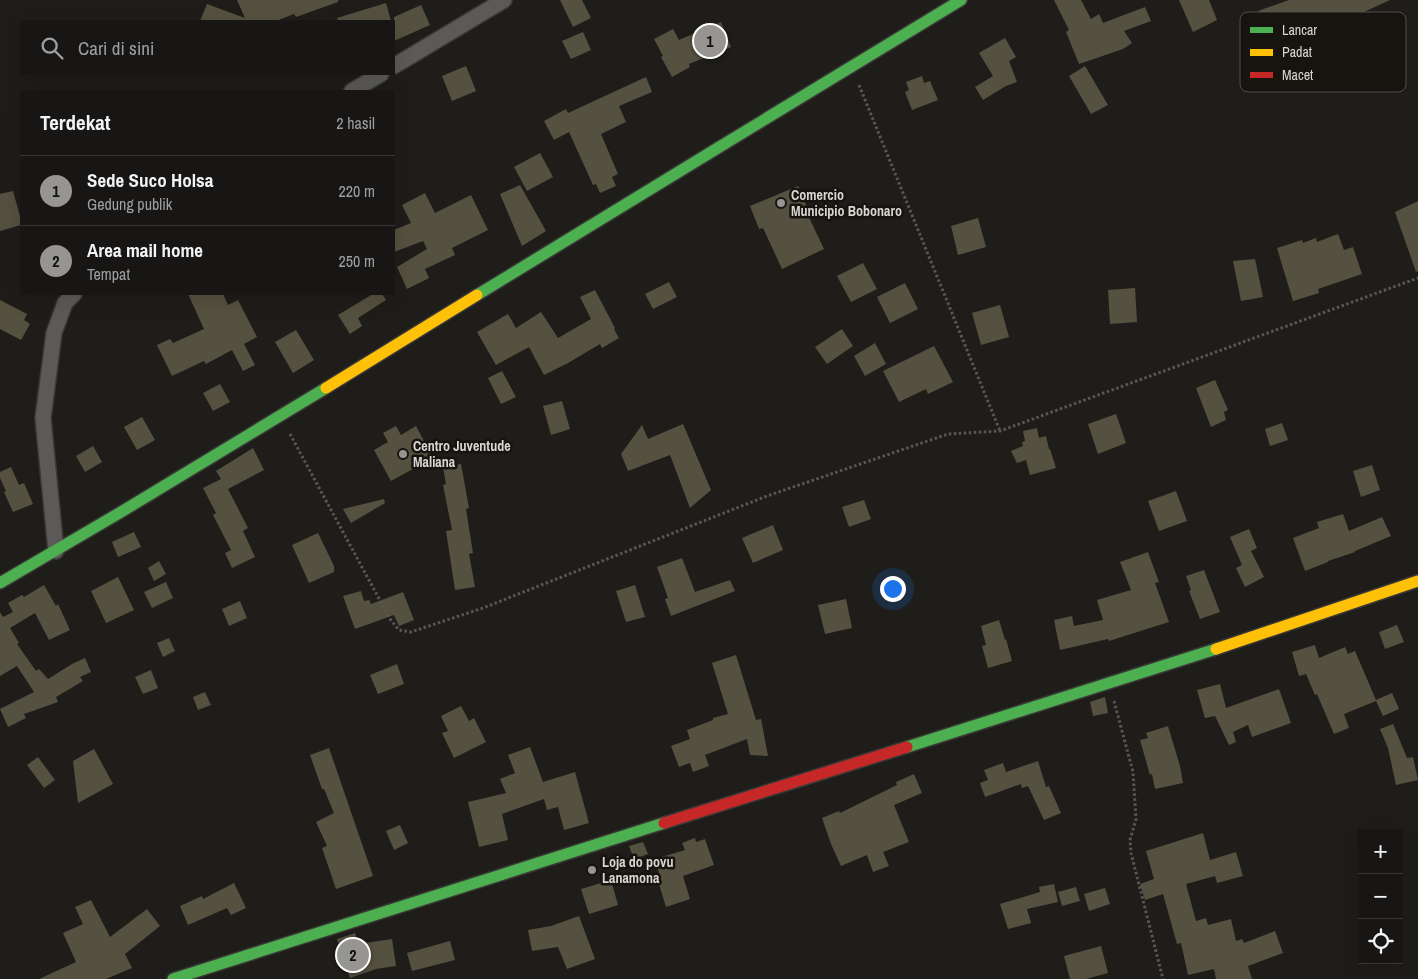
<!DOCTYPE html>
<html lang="id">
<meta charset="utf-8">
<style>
:root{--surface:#171614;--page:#201f1d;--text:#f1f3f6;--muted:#9e9fa0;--line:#363534;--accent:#979592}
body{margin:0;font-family:"Archivo Narrow",sans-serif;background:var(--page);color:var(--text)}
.controls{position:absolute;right:15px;bottom:15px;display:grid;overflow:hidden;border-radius:0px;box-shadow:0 5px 20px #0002}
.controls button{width:45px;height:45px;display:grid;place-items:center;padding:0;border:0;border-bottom:1px solid var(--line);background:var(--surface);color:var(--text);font:25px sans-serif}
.you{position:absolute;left:892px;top:588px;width:18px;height:18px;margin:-12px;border:4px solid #fff;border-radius:50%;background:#1a73e8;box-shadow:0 0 0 8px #1a73e833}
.badge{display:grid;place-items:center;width:32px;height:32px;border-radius:50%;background:var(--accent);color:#111;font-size:16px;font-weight:700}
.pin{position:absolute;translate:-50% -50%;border:2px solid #fff;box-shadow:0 1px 5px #0006}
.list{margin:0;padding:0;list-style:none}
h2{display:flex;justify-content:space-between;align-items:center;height:65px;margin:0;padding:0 20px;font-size:21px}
h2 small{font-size:16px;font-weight:400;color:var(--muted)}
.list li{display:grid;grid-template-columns:32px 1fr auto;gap:15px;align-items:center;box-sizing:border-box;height:70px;padding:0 20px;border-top:1px solid var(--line)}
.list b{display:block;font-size:19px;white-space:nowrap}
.list p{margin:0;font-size:16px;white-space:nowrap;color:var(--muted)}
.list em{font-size:16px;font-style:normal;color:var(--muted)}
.icon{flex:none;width:28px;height:28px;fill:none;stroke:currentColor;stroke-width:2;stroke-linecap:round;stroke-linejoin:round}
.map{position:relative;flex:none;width:1418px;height:979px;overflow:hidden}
.search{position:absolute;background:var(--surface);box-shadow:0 5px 20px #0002;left:20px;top:20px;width:375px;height:55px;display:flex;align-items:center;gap:12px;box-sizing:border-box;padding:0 18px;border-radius:0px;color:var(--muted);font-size:19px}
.panel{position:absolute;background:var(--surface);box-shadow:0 5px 20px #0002;left:20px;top:90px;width:375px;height:205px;border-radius:0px}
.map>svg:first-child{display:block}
.building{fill:#545140}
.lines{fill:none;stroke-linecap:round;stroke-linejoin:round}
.street-casing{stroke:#3a3836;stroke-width:18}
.fast-casing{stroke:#3a3836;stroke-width:14}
.slow-casing{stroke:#3a3836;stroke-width:14}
.jam-casing{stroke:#3a3836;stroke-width:14}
.path{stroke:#595755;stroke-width:3;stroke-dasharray:2.5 2.5;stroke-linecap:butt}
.street{stroke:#5b5a58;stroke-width:15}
.fast{stroke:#4caf50;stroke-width:11}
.slow{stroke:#ffc107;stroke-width:11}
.jam{stroke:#c62828;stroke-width:11}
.poi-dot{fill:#979592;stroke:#17140f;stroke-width:2}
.labels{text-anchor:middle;stroke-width:5;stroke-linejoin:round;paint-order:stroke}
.poi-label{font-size:14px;font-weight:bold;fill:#d8d6d2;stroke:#17140f;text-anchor:start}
.key{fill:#17140f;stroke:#514e4a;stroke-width:1}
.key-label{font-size:14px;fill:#d8d6d2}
</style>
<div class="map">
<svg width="1418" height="979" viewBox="0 0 1418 979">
<rect width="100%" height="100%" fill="#1f1d1a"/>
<g class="building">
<path d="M237 0H338V2L296 17 294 14 276 21H200L207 4 245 18Z"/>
<path d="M560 0H582L591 18 573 27Z"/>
<path d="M1054 0H1081L1091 19 1099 14 1103 23 1145 7 1151 21 1124 31 1132 43 1123 49 1079 64 1066 32 1069 30Z"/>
<path d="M1179 0H1209L1217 20 1193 32Z"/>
<path d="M1289 0H1390L1314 35 1309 26 1268 41 1258 11Z"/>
<path d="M386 3 391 21H338L337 18Z"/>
<path d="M421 5 430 25 394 41V17Z"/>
<path d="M721 22 731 47 689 64 690 67 672 77 661 57 663 56 654 39 673 29 679 40Z"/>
<path d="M583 32 591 50 571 59 562 41Z"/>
<path d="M1005 38 1016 57 1009 61 1017 82 1006 86 983 100 975 87 993 76 979 53Z"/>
<path d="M466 66 476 91 452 101 442 76Z"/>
<path d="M1085 66 1108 105 1091 114 1069 76Z"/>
<path d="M922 76 924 83 930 81 938 100 912 110 905 92 909 90 906 82Z"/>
<path d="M646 77 652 92 619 106 626 122 601 134 618 174 612 177 616 186 600 193 596 184 593 185 569 132 554 140 544 121 566 109 568 113Z"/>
<path d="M540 153 553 177 527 191 514 167Z"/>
<path d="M520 185 546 231 522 246 500 194Z"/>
<path d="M798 186 808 210 806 211 824 249 782 269 763 228 759 229 750 206Z"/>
<path d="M13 191 21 220V225L0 231V194Z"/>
<path d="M425 193 435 213 471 195 488 230 452 248 455 255 425 269 429 278 407 289 397 267 427 249 423 241 394 252V230L411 223 402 205Z"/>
<path d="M1418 201V271L1416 272 1395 212Z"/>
<path d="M978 218 986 247 958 255 951 226Z"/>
<path d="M1338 234 1344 250 1353 247 1362 274 1318 289 1319 293 1293 301 1277 248 1302 240 1303 243 1316 238 1317 242Z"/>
<path d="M1255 259 1263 297 1241 301 1233 261Z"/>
<path d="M863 263 877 289 851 302 837 276Z"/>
<path d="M669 282 677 297 653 309 645 294Z"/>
<path d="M905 283 918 309 890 323 877 297Z"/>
<path d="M1135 288 1137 322 1110 324 1108 290Z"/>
<path d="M595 290 615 328 614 329 619 338 602 348 600 344 568 363 544 375 529 347 496 365 477 332 508 314 516 328 541 312 558 338 591 319 580 297Z"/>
<path d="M188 294H223L228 305 238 300 257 337 244 344 255 365 243 371 232 350 206 364 204 361 172 376 157 345 170 339 173 343 204 329Z"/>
<path d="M373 294H382L386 300 358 318 362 326 350 334 338 315Z"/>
<path d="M0 300 27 314 24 320 30 324 21 340 0 329Z"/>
<path d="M1000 305 1009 337 981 345 972 313Z"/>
<path d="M842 329 853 346 827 364 815 347Z"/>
<path d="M296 330 314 360 293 373 275 342Z"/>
<path d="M875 343 886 364 865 376 854 356Z"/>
<path d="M934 346 953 382 928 394 926 389 899 402 883 371Z"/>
<path d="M502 371 516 397 501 404 488 378Z"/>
<path d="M1215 380 1228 410 1224 412 1226 420 1211 427 1196 388Z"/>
<path d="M220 384 230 402 213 411 203 393Z"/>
<path d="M562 401 570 429 551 435 543 406Z"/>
<path d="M1116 414 1126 443 1098 454 1088 424Z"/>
<path d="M142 417 155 440 137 450 124 427Z"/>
<path d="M1282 423 1288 440 1270 446 1265 429Z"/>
<path d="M683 424 711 490 690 508 670 455 628 471 621 454 642 425 648 439Z"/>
<path d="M396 426 401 435 416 426 433 458 391 481 374 450 388 442 383 433Z"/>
<path d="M1037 428 1039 438 1046 436 1049 449H1050L1056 468 1030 475 1026 460 1017 463 1011 451 1023 446 1022 442 1025 441 1023 431Z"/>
<path d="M93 446 102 462 85 472 76 456Z"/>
<path d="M253 448 264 470 228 489 248 528 243 531 255 557 232 568 225 553 231 550 213 515 216 513 203 488 221 479 216 471Z"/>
<path d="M461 464 469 508 466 509 473 553 469 554 475 587 455 590 446 531 452 530 443 485 446 484 443 467Z"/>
<path d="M1372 465 1380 490 1361 497 1353 471Z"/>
<path d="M11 467 19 485 24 483 33 504 13 512 4 492 6 491 0 478V472Z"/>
<path d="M1176 491 1187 521 1159 531 1148 501Z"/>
<path d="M384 499 385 503 351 523 343 509Z"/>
<path d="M864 500 871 519 849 527 842 507Z"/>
<path d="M1343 514 1349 531 1382 517 1391 536 1355 551V552L1328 561V562L1305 571 1293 538 1319 528 1317 522Z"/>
<path d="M773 525 783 550 753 563 742 538Z"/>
<path d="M1249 529 1257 548 1251 551 1264 577 1245 587 1236 568 1242 565 1230 537Z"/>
<path d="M134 532 141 547 118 557 112 542Z"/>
<path d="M318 533 334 566V572L309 583 292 545Z"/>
<path d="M1148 552 1159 582 1155 583 1169 622 1109 641 1108 639 1060 650 1054 620 1072 616 1074 626 1103 620 1097 600 1131 590 1120 562Z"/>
<path d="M682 558 695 592 730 580 735 591 671 616 665 599 668 598 657 567Z"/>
<path d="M159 561 166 574 154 581 148 568Z"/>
<path d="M1204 570 1220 612 1200 619 1189 591 1191 590 1186 576Z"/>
<path d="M118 577 134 610 106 623 91 591Z"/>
<path d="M166 582 173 598 152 608 144 592Z"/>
<path d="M44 585 56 606 58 604 70 630 49 640 35 613 10 628 19 643 17 644 36 671 39 669 48 679 72 664 85 658 91 672 80 677 83 681 56 697 58 702 24 714 26 718 8 727 0 709 34 692 17 666 0 676V612L3 617 13 612 8 603 22 595 24 597Z"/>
<path d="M635 585 645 617 626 622 616 591Z"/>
<path d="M361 591 364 601 369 600 371 604 403 592 414 620 399 626 394 615 355 629 343 596Z"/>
<path d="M846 599 852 628 825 634 818 605Z"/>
<path d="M240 601 247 618 229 626 222 609Z"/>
<path d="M999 620 1005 640 1006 639 1012 661 988 668 982 646 986 645 981 626Z"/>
<path d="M1397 625 1404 642 1385 649 1379 632Z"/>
<path d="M169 638 175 651 163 657 157 643Z"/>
<path d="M1315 645 1319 658 1345 647 1348 654 1355 651 1376 700 1392 693 1399 709 1383 716 1376 701 1344 714 1349 728 1334 734 1317 694 1315 695 1306 674 1299 676 1292 652Z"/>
<path d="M736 655 756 720 761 719 768 756 750 755 747 739 705 755 709 766 693 772 690 763 679 767 671 746 690 739 687 730 713 720V718L728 714 712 663Z"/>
<path d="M397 664 404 684 378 694 370 675Z"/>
<path d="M151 670 158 688 143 694 135 677Z"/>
<path d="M1220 684 1226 708 1279 689 1291 723 1252 737 1248 725 1233 732 1236 742 1229 745 1215 716 1205 718 1197 690Z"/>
<path d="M205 692 211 705 198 710 193 697Z"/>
<path d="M1105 697 1108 713 1093 716 1090 702Z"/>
<path d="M461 706 469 721 474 718 486 742 454 758 442 733 448 731 441 716Z"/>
<path d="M1393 724 1407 758 1413 757 1418 780 1396 785 1388 748 1380 729Z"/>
<path d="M1168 726 1180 766 1183 783 1155 789 1152 774 1150 775 1140 740 1148 738 1146 733Z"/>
<path d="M530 747 543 782 575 772 589 823 564 830 558 807 547 810 544 799 502 814 508 840 479 847 468 802 506 793 500 779 515 773 508 755Z"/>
<path d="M329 748 373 876 336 889 322 848 327 846 316 822 334 813 324 789H322L310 755Z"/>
<path d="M94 749 113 784 78 803 73 761Z"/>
<path d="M38 757 55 780 44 788 27 765Z"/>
<path d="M1038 761 1046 787 1049 786 1061 813 1044 820 1028 786 1022 788 1021 784 985 797 980 783 988 780 984 770 1003 763 1006 772Z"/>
<path d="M914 774 922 793 894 805 909 842 883 852 889 866 873 872 867 855 841 866 831 844 822 818 839 811 840 813 897 785 896 782Z"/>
<path d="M400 825 408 843 394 850 386 831Z"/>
<path d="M1203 833 1210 860 1236 852 1243 876 1217 883 1215 876 1186 884 1196 921 1206 918 1208 925 1231 919 1236 941 1242 939 1244 943 1275 931 1283 953 1248 966 1252 979H1216L1214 969 1188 975 1181 943 1177 944 1163 894 1145 900 1140 884 1154 879 1146 851Z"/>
<path d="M695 838 696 842 705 839 714 865 683 876 690 899 666 907 658 881 661 880 655 859 685 850 682 843Z"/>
<path d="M643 842 648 854 634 859 629 846Z"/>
<path d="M611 880 618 905 589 914 581 889Z"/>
<path d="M234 883 246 908 231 915 227 908 188 925 180 906 202 896 203 899Z"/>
<path d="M1054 884 1058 902 1027 909 1031 923 1008 929 1000 904 1040 892 1039 887Z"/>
<path d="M1076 887 1080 901 1062 906 1058 892Z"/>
<path d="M1105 888 1110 904 1089 911 1084 894Z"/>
<path d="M91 900 110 937 147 909 160 926 125 954 132 968 106 979H39L76 962 63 933 83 924 75 907Z"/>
<path d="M579 916 595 959 567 969 558 947 532 951 528 930 551 926Z"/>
<path d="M355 933 359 944 392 939 396 966 376 969 350 978 337 939Z"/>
<path d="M450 941 455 960 412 971 407 953Z"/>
<path d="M1101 946 1108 973 1086 979H1070L1064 956Z"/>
</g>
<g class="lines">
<defs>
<g id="street">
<path d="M394 66 504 0"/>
<path d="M352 91 381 74"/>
<path d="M56 551 43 418 54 333 65 303 74 294"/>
</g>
<g id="fast">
<path d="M477 295 721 146 961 0"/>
<path d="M0 583 121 512 326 388"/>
<path d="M907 747 1216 649"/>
<path d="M173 979 664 823"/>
</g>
<g id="slow">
<path d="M326 388 477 295"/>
<path d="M1216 649 1418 581"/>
</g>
<path id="jam" d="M664 823 907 747"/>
</defs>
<use href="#street" class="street-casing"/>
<use href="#fast" class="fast-casing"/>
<use href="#slow" class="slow-casing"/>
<use href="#jam" class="jam-casing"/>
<g class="path">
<path d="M859 85 1000 431"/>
<path d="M290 434 390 619 399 630 411 632 483 608 767 496 948 434 1000 431 1418 278"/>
<path d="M1114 701 1133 772 1136 819 1130 840 1131 853 1163 979"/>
</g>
<use href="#street" class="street"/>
<use href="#fast" class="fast"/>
<use href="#slow" class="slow"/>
<use href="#jam" class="jam"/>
</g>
<g class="poi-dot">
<circle cx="781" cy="203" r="5"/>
<circle cx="403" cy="454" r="5"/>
<circle cx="592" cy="870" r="5"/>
</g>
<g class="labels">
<g class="poi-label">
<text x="791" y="200">Comercio<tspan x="791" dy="16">Municipio Bobonaro</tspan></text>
<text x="413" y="451">Centro Juventude<tspan x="413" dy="16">Maliana</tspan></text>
<text x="602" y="867">Loja do povu<tspan x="602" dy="16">Lanamona</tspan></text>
</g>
</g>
<rect x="1240" y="12" width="166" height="80" rx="8" class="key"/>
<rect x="1250" y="27" width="23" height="6" fill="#4caf50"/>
<rect x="1250" y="49" width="23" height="7" fill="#ffc107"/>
<rect x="1250" y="72" width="23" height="6" fill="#c62828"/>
<g class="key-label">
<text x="1282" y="35">Lancar</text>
<text x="1282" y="57">Padat</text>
<text x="1282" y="80">Macet</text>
</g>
</svg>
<div class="controls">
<button>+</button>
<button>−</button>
<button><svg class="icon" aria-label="locate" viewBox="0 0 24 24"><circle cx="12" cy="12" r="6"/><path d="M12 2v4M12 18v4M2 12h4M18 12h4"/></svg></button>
</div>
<div class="you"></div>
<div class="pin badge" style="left:710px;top:41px">1</div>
<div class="pin badge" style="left:353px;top:955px">2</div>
<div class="search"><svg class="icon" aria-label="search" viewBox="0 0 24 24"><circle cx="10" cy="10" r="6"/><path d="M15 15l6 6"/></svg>Cari di sini</div>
<section class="panel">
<h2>Terdekat<small>2 hasil</small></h2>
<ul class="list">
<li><span class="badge">1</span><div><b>Sede Suco Holsa</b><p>Gedung publik</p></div><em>220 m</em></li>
<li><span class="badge">2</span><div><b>Area mail home</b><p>Tempat</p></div><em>250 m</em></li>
</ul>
</section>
</div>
